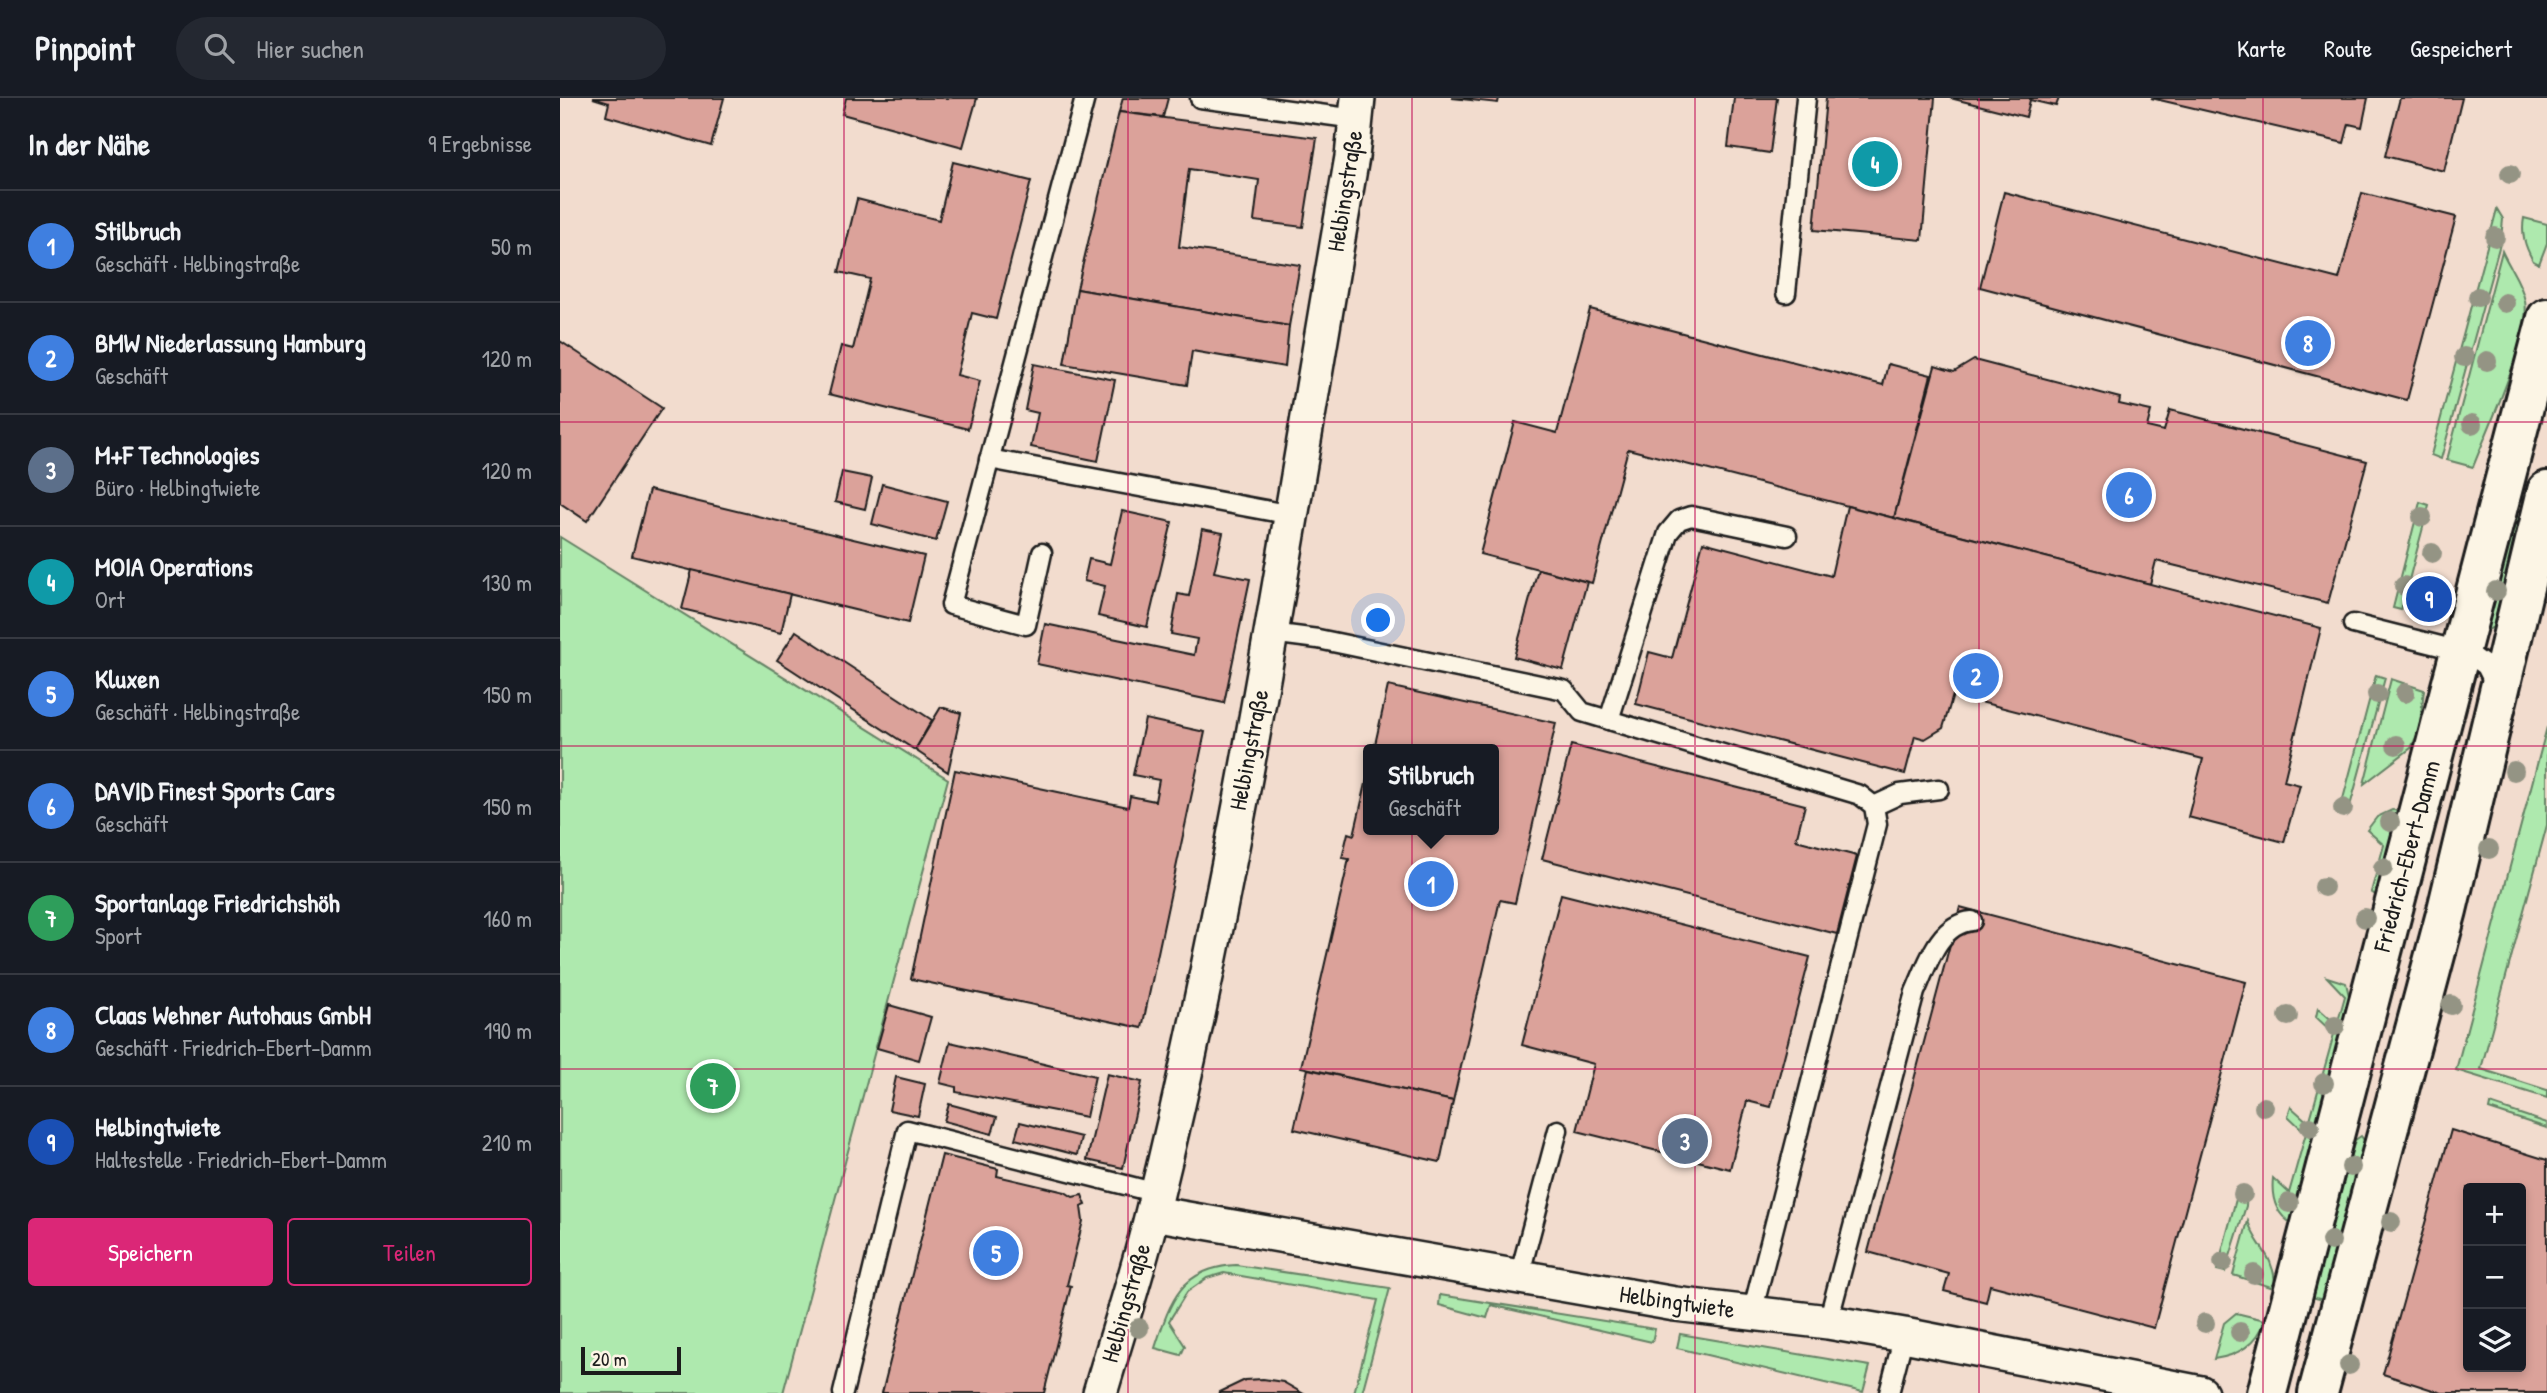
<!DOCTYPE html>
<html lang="de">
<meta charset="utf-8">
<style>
:root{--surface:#171b24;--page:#242831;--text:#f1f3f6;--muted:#9ea1a6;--line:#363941;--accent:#db2777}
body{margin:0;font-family:"Patrick Hand",sans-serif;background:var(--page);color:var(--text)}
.controls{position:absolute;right:21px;bottom:21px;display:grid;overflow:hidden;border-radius:7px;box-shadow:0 4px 10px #0003}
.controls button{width:63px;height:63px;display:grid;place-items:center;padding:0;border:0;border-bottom:2px solid var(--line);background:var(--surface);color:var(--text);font:35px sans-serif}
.scale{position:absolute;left:21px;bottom:18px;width:100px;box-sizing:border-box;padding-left:7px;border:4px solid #1c1c1c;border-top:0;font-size:19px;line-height:24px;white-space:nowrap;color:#1c1c1c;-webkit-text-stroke:5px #fcf5e5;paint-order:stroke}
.you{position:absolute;left:819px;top:523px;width:24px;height:24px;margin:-18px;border:5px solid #fff;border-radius:50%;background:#1a73e8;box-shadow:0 0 0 10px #1a73e833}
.badge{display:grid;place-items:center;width:46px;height:46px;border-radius:50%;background:var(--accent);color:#fff;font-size:23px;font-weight:700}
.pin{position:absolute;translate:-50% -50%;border:4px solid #fff;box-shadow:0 2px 7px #0006}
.popup{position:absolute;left:803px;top:646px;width:136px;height:91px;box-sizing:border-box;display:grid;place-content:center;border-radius:7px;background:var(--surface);filter:drop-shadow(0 2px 5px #0005);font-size:23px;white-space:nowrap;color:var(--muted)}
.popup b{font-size:26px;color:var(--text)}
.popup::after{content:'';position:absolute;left:50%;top:100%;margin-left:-14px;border:14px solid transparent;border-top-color:var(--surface)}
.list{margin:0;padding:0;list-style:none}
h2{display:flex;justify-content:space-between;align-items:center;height:91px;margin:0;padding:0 28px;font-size:30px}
h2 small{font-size:23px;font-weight:400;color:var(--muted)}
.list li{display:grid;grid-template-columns:46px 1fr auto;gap:21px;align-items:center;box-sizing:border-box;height:112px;padding:0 28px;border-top:2px solid var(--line)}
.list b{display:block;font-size:26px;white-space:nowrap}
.list p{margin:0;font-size:23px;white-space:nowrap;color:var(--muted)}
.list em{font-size:23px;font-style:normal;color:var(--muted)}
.actions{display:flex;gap:14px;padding:21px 28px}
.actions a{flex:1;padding:16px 0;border:2px solid var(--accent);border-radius:7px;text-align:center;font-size:24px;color:var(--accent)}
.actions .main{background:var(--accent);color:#fff}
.icon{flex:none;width:38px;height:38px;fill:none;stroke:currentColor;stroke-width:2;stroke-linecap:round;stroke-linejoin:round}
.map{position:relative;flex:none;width:1987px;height:1295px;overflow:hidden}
header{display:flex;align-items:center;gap:42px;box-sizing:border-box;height:98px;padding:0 35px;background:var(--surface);border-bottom:2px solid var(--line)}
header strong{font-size:33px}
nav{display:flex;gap:38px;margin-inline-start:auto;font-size:24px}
.search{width:490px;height:63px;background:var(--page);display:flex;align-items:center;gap:18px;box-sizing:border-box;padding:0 24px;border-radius:38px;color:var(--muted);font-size:26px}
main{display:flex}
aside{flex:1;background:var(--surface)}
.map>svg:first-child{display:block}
.green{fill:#aee9ae;stroke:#658265;stroke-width:2}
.building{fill:#dba29a;stroke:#1c1c1c;stroke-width:2;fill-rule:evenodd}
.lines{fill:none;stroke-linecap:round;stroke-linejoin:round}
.service-casing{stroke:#1c1c1c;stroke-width:23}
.minor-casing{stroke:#1c1c1c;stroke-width:38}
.secondary-casing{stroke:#1c1c1c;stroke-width:44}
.service{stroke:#fcf5e5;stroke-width:18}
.minor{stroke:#fcf5e5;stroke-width:33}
.secondary{stroke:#fcf5e5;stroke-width:38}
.tree{fill:#949484}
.grid{fill:none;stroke:#c2185b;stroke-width:2;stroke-opacity:0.55}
.labels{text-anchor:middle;stroke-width:5;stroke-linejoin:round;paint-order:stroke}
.street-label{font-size:24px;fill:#1c1c1c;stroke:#fcf5e5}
</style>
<header>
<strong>Pinpoint</strong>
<div class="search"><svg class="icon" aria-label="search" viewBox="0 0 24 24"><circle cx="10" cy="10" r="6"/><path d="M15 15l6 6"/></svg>Hier suchen</div>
<nav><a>Karte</a><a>Route</a><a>Gespeichert</a></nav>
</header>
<main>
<aside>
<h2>In der Nähe<small>9 Ergebnisse</small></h2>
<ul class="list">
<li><span class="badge" style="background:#3f7fe0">1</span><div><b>Stilbruch</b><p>Geschäft · Helbingstraße</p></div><em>50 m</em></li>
<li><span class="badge" style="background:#3f7fe0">2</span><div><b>BMW Niederlassung Hamburg</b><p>Geschäft</p></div><em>120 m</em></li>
<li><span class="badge" style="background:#5c6f8a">3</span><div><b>M+F Technologies</b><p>Büro · Helbingtwiete</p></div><em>120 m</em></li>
<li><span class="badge" style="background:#0f9aa8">4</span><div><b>MOIA Operations</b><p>Ort</p></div><em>130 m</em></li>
<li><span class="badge" style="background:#3f7fe0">5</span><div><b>Kluxen</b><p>Geschäft · Helbingstraße</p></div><em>150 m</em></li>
<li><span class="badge" style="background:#3f7fe0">6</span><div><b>DAVID Finest Sports Cars</b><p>Geschäft</p></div><em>150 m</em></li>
<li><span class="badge" style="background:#2e9e5b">7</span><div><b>Sportanlage Friedrichshöh</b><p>Sport</p></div><em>160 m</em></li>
<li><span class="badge" style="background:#3f7fe0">8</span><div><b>Claas Wehner Autohaus GmbH</b><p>Geschäft · Friedrich-Ebert-Damm</p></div><em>190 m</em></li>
<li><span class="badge" style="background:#1a4fb4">9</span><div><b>Helbingtwiete</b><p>Haltestelle · Friedrich-Ebert-Damm</p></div><em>210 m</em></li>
</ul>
<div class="actions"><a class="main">Speichern</a><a>Teilen</a></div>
</aside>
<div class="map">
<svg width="1987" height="1295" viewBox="0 0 1987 1295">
<rect width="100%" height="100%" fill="#f2dcce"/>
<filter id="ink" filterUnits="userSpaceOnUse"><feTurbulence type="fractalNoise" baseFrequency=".0143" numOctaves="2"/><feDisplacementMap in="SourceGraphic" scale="14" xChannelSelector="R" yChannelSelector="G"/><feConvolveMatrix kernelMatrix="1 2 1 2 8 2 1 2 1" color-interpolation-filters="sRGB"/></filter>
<g filter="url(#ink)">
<g class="green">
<path d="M1937 111 1943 121 1941 142 1881 361 1871 357Z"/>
<path d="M1964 120 1987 126V145L1979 166 1973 163C1965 148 1961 136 1964 120Z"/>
<path d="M1942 153C1949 169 1962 185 1965 203 1972 236 1926 335 1913 369L1887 362Z"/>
<path d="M1860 404 1869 407 1841 512 1833 510Z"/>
<path d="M1949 416 1961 419 1933 529 1926 533 1922 530Z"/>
<path d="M0 439 388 681 223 1295H0Z"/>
<path d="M1816 577 1825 580 1789 712 1779 716Z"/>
<path d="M1831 581 1864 592 1859 633 1851 650 1804 686Z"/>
<path d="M1987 629V727L1921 971 1987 992V1000L1896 972Z"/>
<path d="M1832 712 1840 713 1817 798 1811 794 1824 747 1807 732 1817 719Z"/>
<path d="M1767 879 1786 885 1791 906 1731 1125C1715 1115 1711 1099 1713 1080L1729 1095 1746 1035 1728 1018 1731 1009 1749 1025 1774 936 1756 919 1758 910 1777 927 1785 898Z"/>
<path d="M1930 1006 1987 1025V1030L1929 1011Z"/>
<path d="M1801 1038 1806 1045 1763 1202 1752 1199 1795 1042Z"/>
<path d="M1679 1090 1687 1092 1686 1108 1665 1174 1657 1172Z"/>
<path d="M1688 1123C1696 1149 1713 1155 1715 1185L1711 1189 1673 1177Z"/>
<path d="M676 1167 830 1190 802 1295H794L818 1202 664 1175 647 1180 627 1194 609 1223 625 1248 621 1257 595 1250C610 1204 620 1170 676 1167Z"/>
<path d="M880 1197 1095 1231 1092 1244 931 1207 927 1220 879 1207Z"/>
<path d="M1676 1215 1705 1222C1698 1246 1677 1258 1654 1261L1664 1225Z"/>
<path d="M1120 1236 1310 1268 1303 1294 1117 1250Z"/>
</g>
<g class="building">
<path d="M33 0H164L151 48 46 18 49 5Z"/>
<path d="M286 0H417L403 49 282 16Z"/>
<path d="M563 0H608L603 19 559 14Z"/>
<path d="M892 0H939L938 5Z"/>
<path d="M1174 0H1217L1210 55 1168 49Z"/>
<path d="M1266 0H1375L1362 142 1254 132Z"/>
<path d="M1390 0H1499L1496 8 1470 2 1466 19Z"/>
<path d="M1591 0H1808L1802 29 1789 26 1784 45Z"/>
<path d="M1840 0H1902L1884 73 1825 58Z"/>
<path d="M559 14 757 40 743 129 694 123 699 82 629 71 619 149 740 167 729 228 517 191Z"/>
<path d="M393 64 471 83 436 221 412 215 397 277 420 283 408 331 269 296 281 248 293 251 310 181 279 174 297 101 379 122Z"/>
<path d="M1444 94 1779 181 1802 95 1896 119 1847 302 1420 189Z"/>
<path d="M517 191 729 228 725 269 632 253 627 287 504 266Z"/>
<path d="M1030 211 1323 287 1328 266 1371 277 1334 420 1068 351 1032 485 920 456 955 324 997 335Z"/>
<path d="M0 243 102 310 27 423 0 405Z"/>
<path d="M1414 262 1560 300 1559 306 1591 313 1587 329 1604 333 1610 312 1807 363 1768 505 1596 463 1590 486 1334 420 1375 268 1394 274Z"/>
<path d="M474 266 555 282 538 363 471 349 478 315 465 312Z"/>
<path d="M282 374 312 380 305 411 275 404Z"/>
<path d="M322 386 387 403 376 443 312 426Z"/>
<path d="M89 392 364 458 348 525 72 458Z"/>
<path d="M1287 408 1761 530 1724 683 1740 687 1724 744 1628 719 1643 661 1393 597 1383 630 1365 641 1355 638 1345 676 1076 606 1089 554 1112 560 1143 444 1271 478Z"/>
<path d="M562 413 612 424 587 529 538 518 545 488 524 483 529 461 550 466Z"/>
<path d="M642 431 663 435 654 474 690 481 664 605 477 566 485 526 634 557 637 541 611 536 618 496 629 498Z"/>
<path d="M978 471 1027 484 1003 572 954 559Z"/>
<path d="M132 472 230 496 221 535 122 511Z"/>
<path d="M236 533 372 622 355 652 217 562Z"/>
<path d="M828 588 996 625 955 805 940 802 893 1003 741 969 789 761 782 760 788 735 794 737 808 677V732H934V651H814Z"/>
<path d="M381 609 401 615 388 674 355 652Z"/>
<path d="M585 621 645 634 582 930 351 881 395 672 568 709 570 698 595 703 599 682 573 677Z"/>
<path d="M1011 647 1245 707 1236 742 1297 758 1277 836 982 761Z"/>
<path d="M1001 796 1250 859 1211 1009 1187 1003 1170 1071 1017 1033 1034 966 962 947Z"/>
<path d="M1400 809 1686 884 1594 1230 1430 1187 1426 1204 1384 1193 1389 1176 1308 1154Z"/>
<path d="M329 907 371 919 359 962 317 950Z"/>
<path d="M390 944 535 978 526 1019 396 994V989L380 985Z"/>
<path d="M748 971 893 1003 880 1064 734 1031Z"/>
<path d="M547 976 582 984 563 1070 527 1062Z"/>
<path d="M336 979 365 986 358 1018 329 1012Z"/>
<path d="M389 1006 437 1019 432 1036 384 1023Z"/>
<path d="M460 1024 521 1039 517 1057 455 1041Z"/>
<path d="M1891 1032 1987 1062V1295H1882L1823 1276ZM1908 1090H1961V1269H1908Z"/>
<path d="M382 1057 438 1071 437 1078 505 1094 513 1099 522 1097 526 1107 521 1109 523 1123 507 1187 511 1188 484 1295H322Z"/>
<path d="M703 1281 723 1284 742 1295H658L685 1282Z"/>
</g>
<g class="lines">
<defs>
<g id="service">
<path d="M640 0 796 21"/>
<path d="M1226 195 1246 0"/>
<path d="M429 361 732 417"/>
<path d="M482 455 466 527 391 507 525 0"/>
<path d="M1793 526 1908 555 1926 568 1935 586"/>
<path d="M711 535 758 541 1004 592 1022 614 1300 697 1314 708 1317 726 1192 1215"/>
<path d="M1049 622 1108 435 1119 422 1131 418 1227 438"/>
<path d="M1314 708 1340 696 1379 691"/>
<path d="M959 1179 998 1032"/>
<path d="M1268 1224 1355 894C1367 868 1378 826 1412 823"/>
<path d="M283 1295 347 1032 597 1095"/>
<path d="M1329 1295 1344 1237"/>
</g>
<g id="minor">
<path d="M593 1115 1115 1206 1268 1224 1344 1237 1641 1295"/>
<path d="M540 1295C558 1234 578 1174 593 1112 679 766 731 411 792 59L798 0"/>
</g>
<g id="secondary">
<path d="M1707 1295 1987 220"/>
<path d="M1758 1295 1887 812 1987 393"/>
</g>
</defs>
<use href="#service" class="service-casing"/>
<use href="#minor" class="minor-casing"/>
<use href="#secondary" class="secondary-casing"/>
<use href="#service" class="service"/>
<use href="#minor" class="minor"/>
<use href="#secondary" class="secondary"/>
</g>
<g class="tree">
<circle cx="1950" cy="76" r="10"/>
<circle cx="1935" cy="139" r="10"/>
<circle cx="1918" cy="199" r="10"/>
<circle cx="1945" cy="205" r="10"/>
<circle cx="1904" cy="259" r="10"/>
<circle cx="1927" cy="263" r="10"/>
<circle cx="1912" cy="326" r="10"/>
<circle cx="1862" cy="419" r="10"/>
<circle cx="1872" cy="455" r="10"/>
<circle cx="1844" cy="488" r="10"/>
<circle cx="1936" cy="493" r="10"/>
<circle cx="1845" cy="595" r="10"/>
<circle cx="1817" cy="596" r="10"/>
<circle cx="1836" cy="647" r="10"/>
<circle cx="1954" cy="673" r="10"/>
<circle cx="1783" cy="710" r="10"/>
<circle cx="1830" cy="724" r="10"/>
<circle cx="1929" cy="751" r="10"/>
<circle cx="1823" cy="770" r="10"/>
<circle cx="1764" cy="789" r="10"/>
<circle cx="1805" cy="820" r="10"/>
<circle cx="1891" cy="907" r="10"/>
<circle cx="1728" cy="918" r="10"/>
<circle cx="1775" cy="928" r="10"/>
<circle cx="1764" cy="985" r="10"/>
<circle cx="1704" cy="1009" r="10"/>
<circle cx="1750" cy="1029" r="10"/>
<circle cx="1791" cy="1069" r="10"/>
<circle cx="1683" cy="1096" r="10"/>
<circle cx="1729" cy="1105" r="10"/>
<circle cx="1831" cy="1124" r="10"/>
<circle cx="1771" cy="1143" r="10"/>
<circle cx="1663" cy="1164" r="10"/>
<circle cx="1694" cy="1176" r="10"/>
<circle cx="1645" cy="1225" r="10"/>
<circle cx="579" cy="1230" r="10"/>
<circle cx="1680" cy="1234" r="10"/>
<circle cx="1789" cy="1267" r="10"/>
</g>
</g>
<path class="grid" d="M284 0V1295M568 0V1295M852 0V1295M1135 0V1295M1419 0V1295M1703 0V1295M0 324H1987M0 648H1987M0 971H1987"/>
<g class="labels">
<g class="street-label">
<text transform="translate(785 93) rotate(-81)" y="8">Helbingstraße</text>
<text transform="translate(689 652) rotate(-79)" y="8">Helbingstraße</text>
<text transform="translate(1847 758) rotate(-75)" y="8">Friedrich-Ebert-Damm</text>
<text transform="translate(1117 1204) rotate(8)" y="8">Helbingtwiete</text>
<text transform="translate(566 1205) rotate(-74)" y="8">Helbingstraße</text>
</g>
</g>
</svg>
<div class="controls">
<button>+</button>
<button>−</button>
<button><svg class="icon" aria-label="layers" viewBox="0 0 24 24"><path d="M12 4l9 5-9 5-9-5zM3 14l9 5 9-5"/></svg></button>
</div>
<div class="scale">20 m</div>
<div class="you"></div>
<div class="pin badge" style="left:871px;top:786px;background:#3f7fe0">1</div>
<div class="popup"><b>Stilbruch</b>Geschäft</div>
<div class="pin badge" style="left:1416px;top:578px;background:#3f7fe0">2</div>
<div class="pin badge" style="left:1125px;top:1043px;background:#5c6f8a">3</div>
<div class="pin badge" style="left:1315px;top:66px;background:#0f9aa8">4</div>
<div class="pin badge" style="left:436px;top:1155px;background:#3f7fe0">5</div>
<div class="pin badge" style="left:1569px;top:397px;background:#3f7fe0">6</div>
<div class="pin badge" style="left:153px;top:988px;background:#2e9e5b">7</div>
<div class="pin badge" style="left:1748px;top:245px;background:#3f7fe0">8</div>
<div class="pin badge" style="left:1869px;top:501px;background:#1a4fb4">9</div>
</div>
</main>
